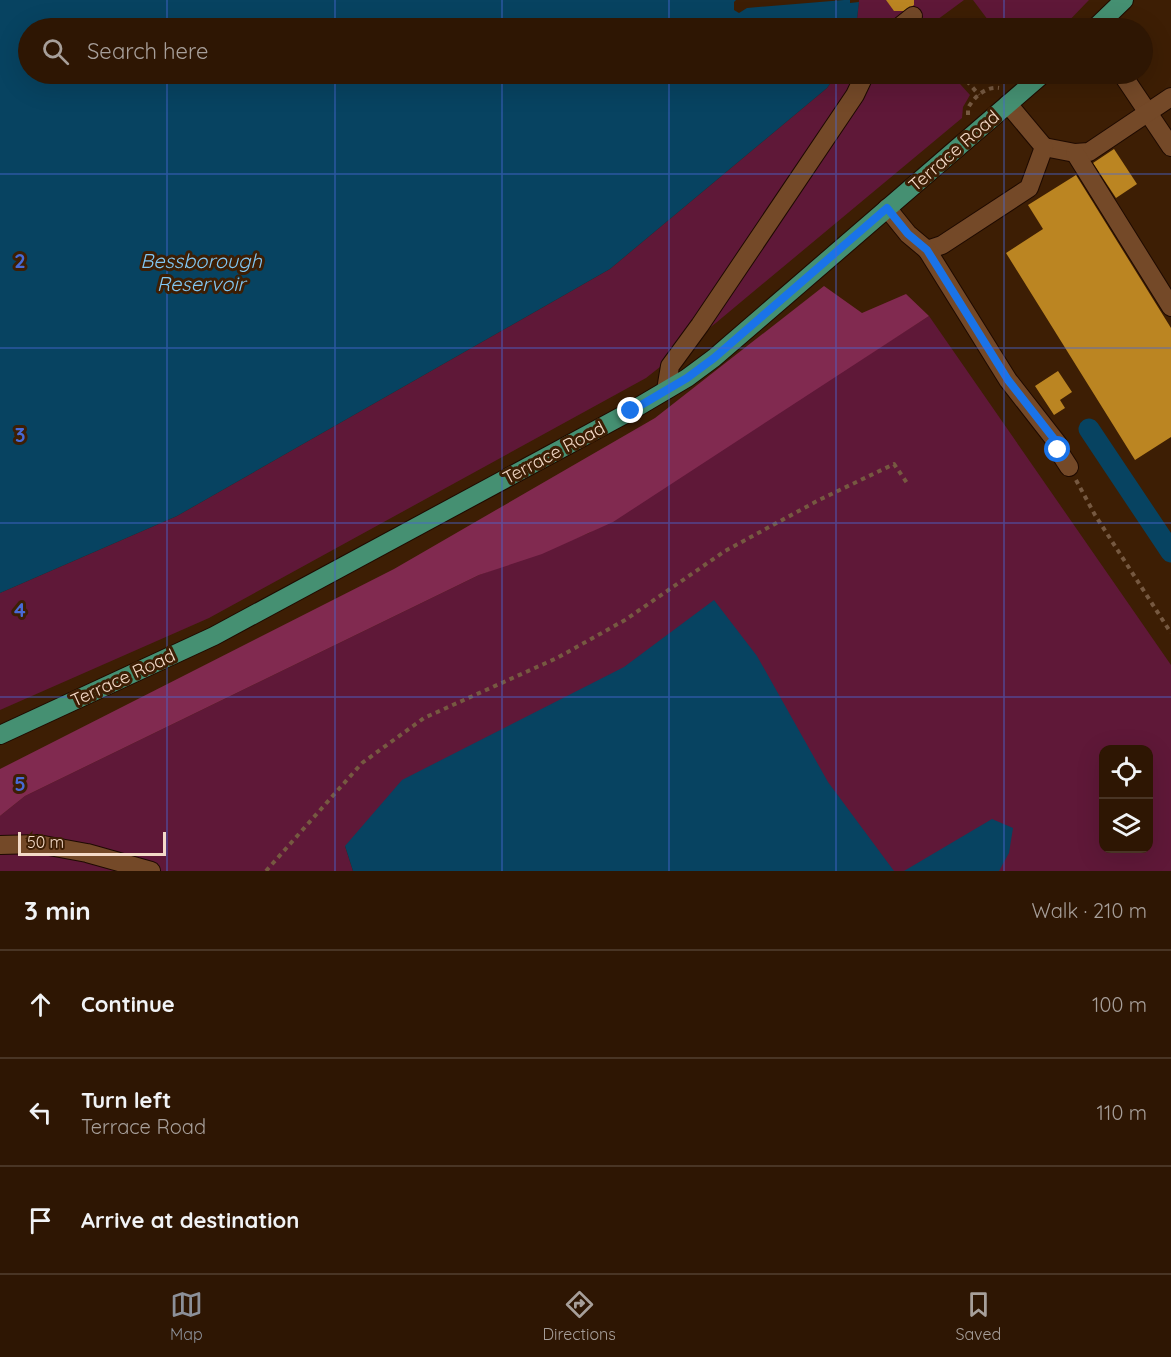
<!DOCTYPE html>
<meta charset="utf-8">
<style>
:root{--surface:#2e1603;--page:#3a2312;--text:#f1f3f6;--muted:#a79f9a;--line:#493525;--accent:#8c9099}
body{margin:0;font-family:Quicksand,sans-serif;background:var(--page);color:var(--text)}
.controls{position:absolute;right:18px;bottom:18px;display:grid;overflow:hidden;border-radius:12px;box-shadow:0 6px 24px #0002}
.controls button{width:54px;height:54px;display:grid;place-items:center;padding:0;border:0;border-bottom:2px solid var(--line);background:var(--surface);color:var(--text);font:30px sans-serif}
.scale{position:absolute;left:18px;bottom:15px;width:148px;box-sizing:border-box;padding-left:6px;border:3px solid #f4dac8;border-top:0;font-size:16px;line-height:21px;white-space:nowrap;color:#f4dac8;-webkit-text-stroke:4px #3d1e04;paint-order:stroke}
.stop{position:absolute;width:18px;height:18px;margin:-14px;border:4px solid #1a73e8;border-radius:50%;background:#fff}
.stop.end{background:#1a73e8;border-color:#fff;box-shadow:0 2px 6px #0008}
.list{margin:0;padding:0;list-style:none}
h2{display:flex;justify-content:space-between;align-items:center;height:78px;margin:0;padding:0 24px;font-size:26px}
h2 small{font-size:20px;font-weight:400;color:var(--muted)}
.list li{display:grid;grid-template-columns:39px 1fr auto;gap:18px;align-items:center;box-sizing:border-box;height:108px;padding:0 24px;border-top:2px solid var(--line)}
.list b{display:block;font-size:22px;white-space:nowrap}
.list p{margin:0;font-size:20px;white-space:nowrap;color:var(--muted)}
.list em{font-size:20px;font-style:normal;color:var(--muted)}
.icon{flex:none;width:33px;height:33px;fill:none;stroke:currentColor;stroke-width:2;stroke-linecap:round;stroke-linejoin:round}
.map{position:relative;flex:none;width:1171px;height:871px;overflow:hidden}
.search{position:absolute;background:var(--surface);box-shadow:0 6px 24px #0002;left:18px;right:18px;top:18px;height:66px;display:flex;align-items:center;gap:15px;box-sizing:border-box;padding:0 21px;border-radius:33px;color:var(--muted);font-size:22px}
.sheet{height:402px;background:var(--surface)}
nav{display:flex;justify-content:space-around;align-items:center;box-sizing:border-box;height:84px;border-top:2px solid var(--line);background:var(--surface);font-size:16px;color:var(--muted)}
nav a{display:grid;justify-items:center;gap:3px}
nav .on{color:var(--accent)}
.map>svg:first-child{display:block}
.green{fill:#5f1838;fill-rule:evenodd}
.forest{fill:#812a50}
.water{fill:#074361}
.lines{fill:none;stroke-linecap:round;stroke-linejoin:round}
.canal{stroke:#074361;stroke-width:21}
.building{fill:#bb8522}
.minor-casing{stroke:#1e0a00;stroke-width:20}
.major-casing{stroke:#1e0a00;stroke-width:20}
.path{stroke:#765941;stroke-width:4;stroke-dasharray:4.5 4.5;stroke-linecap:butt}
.minor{stroke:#744928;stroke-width:18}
.major{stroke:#459072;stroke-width:18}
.route{stroke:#1a73e8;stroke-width:8}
.grid{fill:none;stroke:#486ad5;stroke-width:1.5;stroke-opacity:0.55}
.labels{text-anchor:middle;stroke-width:6;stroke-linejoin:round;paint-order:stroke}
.street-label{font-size:18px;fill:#f4dac8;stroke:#3d1e04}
.water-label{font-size:20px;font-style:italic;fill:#82c7f3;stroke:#3d1e04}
.grid-label{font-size:20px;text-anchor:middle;font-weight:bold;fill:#486ad5;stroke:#3d1e04;stroke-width:6;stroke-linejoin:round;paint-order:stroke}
</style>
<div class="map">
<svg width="1171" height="871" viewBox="0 0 1171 871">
<rect width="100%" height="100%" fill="#3d1e04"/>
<g class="green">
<path d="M859 0H964L926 28H856Z"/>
<path d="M973 0H1089L1062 28H994Z"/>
<path d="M837 74H951L970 95 963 107 962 118 717 322 646 378 209 618 0 710V593L177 516 610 269 827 88Z"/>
<path d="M929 316 1171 665V871H768L345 846 353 871H0V816L25 796 479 575 589 533ZM1104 750H1148V848H1104Z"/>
</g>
<path class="forest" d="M824 286 862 313 906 294 929 316 613 522 542 554 479 575 25 796 0 816V769L394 569 655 418Z"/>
<g class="water">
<path d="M0 0H736L734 2V10L739 13 747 8 844 0H850V3L859 2 856 28H28V74H837L827 88 610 269 177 516 0 593Z"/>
<path d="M714 600 757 656 828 782 894 871H353L345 846 402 780 624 667Z"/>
<path d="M992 819 1013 828 1009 853 999 871H904Z"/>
</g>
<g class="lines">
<path class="canal" d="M1089 429 1171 552"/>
</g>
<g class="building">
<path d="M886 0H914V5L905 11H894Z"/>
<path d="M1114 149 1137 184 1116 198 1093 163Z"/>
<path d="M1076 175 1171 328V437L1135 460 1006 253 1043 229 1028 205Z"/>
<path d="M1058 371 1072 392 1060 400 1065 408 1054 415 1035 386Z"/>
</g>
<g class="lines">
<defs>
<g id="minor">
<path d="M898 28 913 16"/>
<path d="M1122 74 1171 147"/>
<path d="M1044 147 1075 153 1089 152 1171 97"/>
<path d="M1075 153 1171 307"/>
<path d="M887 208 908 234 927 250 942 245 1029 188 1044 147 1008 104"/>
<path d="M927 250 1008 380 1058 444V450L1069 467"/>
<path d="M666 390 670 366 700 325 855 95 865 74"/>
<path d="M0 845 38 844 87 853 151 871"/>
</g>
<g id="major">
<path d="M1095 28 1124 0"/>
<path d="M0 735 214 636 631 411 687 378 714 358 1043 74"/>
</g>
</defs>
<use href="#minor" class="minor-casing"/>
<use href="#major" class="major-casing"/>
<g class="path">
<path d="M961 74 979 95"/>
<path d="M968 115V108C974 97 986 86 999 88"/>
<path d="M1076 480 1095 515 1171 633"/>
<path d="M266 871 362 763 424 718 557 658 625 620 725 551 819 500 894 464 907 483"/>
</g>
<use href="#minor" class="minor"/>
<use href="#major" class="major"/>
</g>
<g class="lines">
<path class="route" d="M631 411 687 378 714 358 887 208 908 234 927 250 1008 380 1058 444V450"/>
</g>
<path class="grid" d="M167 0V28M335 0V28M502 0V28M669 0V28M836 0V28M1004 0V28M167 74V871M335 74V871M502 74V871M669 74V871M836 74V871M1004 74V871M0 174H1171M0 348H1171M0 523H1171M0 697H1171"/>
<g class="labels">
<g class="street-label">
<text transform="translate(954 151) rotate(-41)" y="6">Terrace Road</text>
<text transform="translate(554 453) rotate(-28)" y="6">Terrace Road</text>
<text transform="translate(123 678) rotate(-25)" y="6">Terrace Road</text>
</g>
<g class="water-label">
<text x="201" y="268">Bessborough<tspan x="201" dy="23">Reservoir</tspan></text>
</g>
</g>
<g class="grid-label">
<text x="20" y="268">2</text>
<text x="20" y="442">3</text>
<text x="20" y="617">4</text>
<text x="20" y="791">5</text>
</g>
</svg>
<div class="controls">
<button><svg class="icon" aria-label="locate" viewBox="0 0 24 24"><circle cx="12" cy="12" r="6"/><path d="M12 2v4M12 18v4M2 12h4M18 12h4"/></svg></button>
<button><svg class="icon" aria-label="layers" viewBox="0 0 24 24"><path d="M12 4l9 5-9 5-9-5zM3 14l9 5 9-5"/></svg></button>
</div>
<div class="scale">50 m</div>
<div class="stop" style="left:1058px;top:450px"></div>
<div class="stop end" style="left:631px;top:411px"></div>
<div class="search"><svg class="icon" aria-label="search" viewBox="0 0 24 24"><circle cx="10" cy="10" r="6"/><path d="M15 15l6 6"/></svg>Search here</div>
</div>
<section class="sheet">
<h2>3 min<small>Walk · 210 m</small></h2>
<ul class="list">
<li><svg class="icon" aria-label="ahead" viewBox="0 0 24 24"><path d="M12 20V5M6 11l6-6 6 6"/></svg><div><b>Continue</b></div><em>100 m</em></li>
<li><svg class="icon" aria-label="left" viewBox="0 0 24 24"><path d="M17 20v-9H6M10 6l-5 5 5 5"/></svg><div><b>Turn left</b><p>Terrace Road</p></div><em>110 m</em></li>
<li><svg class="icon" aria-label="arrive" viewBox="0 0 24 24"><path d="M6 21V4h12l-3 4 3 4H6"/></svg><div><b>Arrive at destination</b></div></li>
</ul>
</section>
<nav>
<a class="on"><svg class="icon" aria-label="map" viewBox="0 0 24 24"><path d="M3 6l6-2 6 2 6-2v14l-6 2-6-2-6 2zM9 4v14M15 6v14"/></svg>Map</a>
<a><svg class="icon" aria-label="directions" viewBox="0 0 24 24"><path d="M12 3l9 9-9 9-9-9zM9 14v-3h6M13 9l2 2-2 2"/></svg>Directions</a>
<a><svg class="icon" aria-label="saved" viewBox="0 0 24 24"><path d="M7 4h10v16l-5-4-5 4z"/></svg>Saved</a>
</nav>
